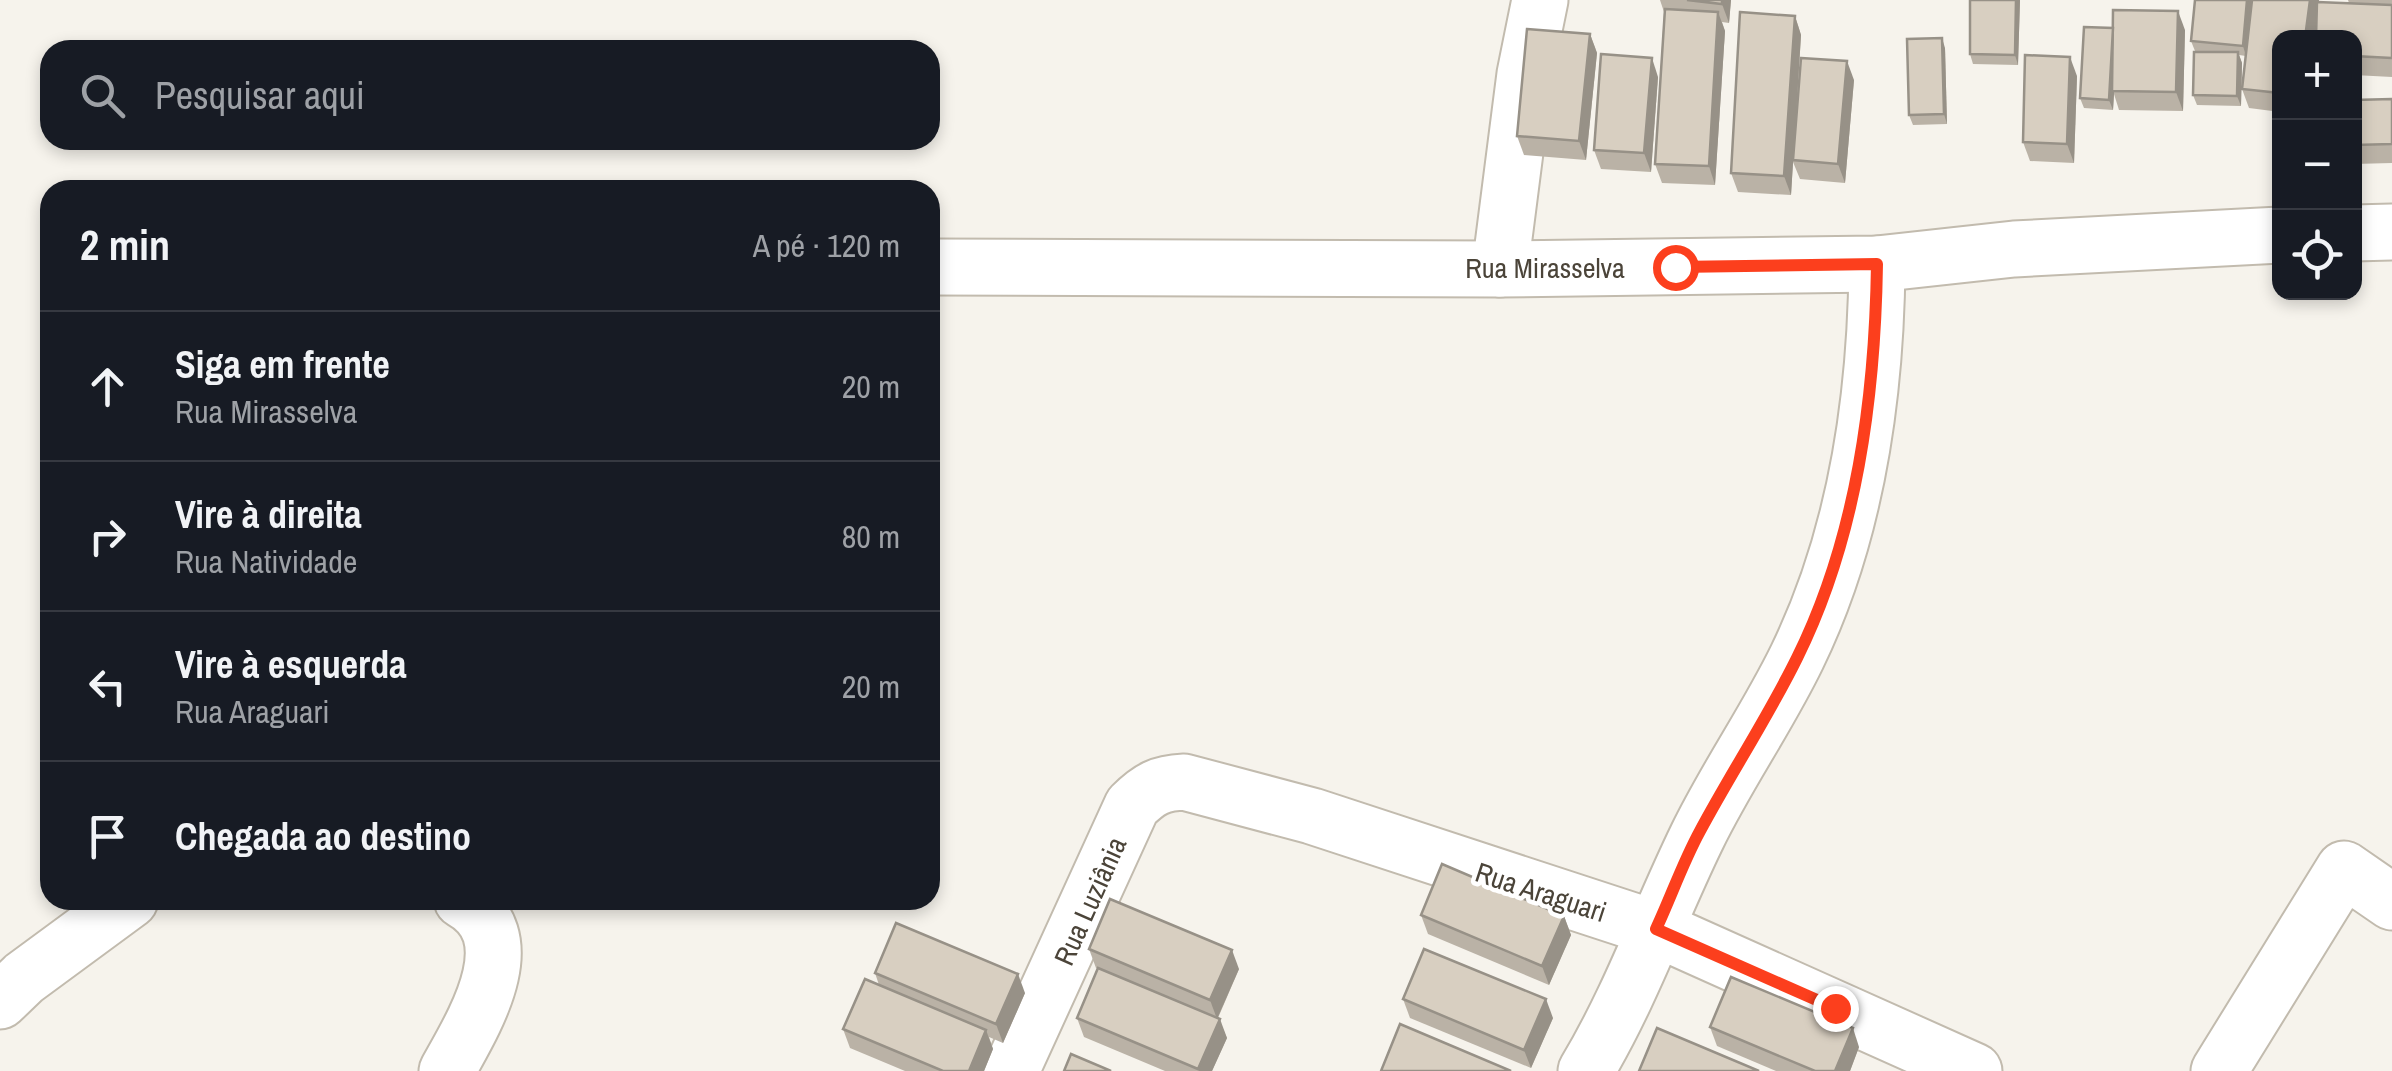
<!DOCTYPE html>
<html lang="pt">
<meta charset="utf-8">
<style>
:root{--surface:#171b24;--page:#20242c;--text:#f1f3f6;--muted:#9ea1a6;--line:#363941}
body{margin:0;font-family:"Archivo Narrow",sans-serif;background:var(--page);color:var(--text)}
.controls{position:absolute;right:30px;top:30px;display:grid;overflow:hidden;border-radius:20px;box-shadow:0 5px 15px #0003}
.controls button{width:90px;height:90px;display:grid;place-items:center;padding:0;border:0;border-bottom:2px solid var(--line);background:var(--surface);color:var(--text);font:50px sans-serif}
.stop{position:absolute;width:30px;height:30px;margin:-22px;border:8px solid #fc3f1d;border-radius:50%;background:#fff}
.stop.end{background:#fc3f1d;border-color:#fff;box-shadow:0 2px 10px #0008}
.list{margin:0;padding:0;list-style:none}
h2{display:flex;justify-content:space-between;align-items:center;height:130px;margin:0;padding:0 40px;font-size:42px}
h2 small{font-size:32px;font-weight:400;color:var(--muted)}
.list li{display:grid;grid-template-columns:65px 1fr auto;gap:30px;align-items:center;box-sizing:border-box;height:150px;padding:0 40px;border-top:2px solid var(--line)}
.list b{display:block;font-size:38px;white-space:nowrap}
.list p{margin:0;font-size:32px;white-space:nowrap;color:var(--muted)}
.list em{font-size:32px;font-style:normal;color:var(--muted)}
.icon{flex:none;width:55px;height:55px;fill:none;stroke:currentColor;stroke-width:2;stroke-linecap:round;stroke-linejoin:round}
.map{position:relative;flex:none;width:2392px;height:1071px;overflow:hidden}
.search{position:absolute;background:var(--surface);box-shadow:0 5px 15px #0003;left:40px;top:40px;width:900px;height:110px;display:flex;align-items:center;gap:25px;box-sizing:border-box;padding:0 35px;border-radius:30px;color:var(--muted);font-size:38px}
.panel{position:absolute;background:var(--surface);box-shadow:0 5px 15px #0003;left:40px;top:180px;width:900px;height:730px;border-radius:30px}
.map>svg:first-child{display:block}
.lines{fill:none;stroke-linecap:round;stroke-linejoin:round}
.minor-casing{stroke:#c2bbae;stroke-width:59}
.minor{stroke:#fff;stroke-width:55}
.wall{fill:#bab2a6}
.shaded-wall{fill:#979187}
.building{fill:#d8cfc1;stroke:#979187;stroke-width:2.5}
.route{stroke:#fc3f1d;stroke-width:12}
.labels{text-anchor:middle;stroke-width:9;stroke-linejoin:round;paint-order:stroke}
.street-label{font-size:28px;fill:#4b4439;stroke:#fff}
</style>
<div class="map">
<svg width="2392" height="1071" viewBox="0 0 2392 1071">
<rect width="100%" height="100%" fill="#f6f3ec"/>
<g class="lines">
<defs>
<g id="minor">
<path d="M2354 233 2392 232"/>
<path d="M930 267 1500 269 1877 264 2014 249 2280 235"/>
<path d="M1500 269 1525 74 1540 0"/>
<path d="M0 1001 24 978 130 900"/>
<path d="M447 1071C473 1024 528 937 462 900"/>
<path d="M1011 1071 1132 806C1149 789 1160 783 1184 782L1312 816 1657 929 1974 1071"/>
<path d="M1586 1071C1631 996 1659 915 1697 837 1727 775 1767 719 1797 657 1856 536 1876 397 1877 264"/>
<path d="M2219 1071 2344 869 2392 902"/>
</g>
</defs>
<use href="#minor" class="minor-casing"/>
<use href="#minor" class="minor"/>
</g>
<g class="wall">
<path d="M1660 0H1731L1729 23 1722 22 1725 31 1715 185 1662 183 1655 164 1664 12Z"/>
<path d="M2020 0 2018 65 1973 64 1970 54Z"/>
<path d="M2252 0H2319V2L2349 3 2348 0H2392V77L2354 75V38L2316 23 2315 38H2280V112L2249 108 2242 89 2246 56 2239 55 2242 63 2241 106 2197 105 2193 95 2195 51 2191 41Z"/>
<path d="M1795 16 1801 35 1796 119 1854 80 1845 183 1800 179 1793 162 1791 195 1738 192 1731 173Z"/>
<path d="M2185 30 2183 111 2119 110 2114 94 2113 110 2084 108 2080 98Z"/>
<path d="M1590 34 1597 53 1586 160 1524 155 1517 136Z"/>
<path d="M1945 48 1947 124 1913 125 1909 115Z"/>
<path d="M2077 76 2074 163 2030 161 2023 142Z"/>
<path d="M1658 77 1651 172 1601 169 1594 150Z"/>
<path d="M2392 99V163L2354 164V100Z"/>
<path d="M1421 915 1564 916 1571 935 1549 985 1428 934Z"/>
<path d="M1089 949 1239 969 1218 1018 1227 1038 1212 1071H1165L1084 1037 1077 1018 1098 969 1096 968Z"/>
<path d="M875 973 1025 993 1003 1043 989 1037 993 1049 984 1071H905L850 1048 843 1029 879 985Z"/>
<path d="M1403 999 1553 1018 1531 1068 1410 1018Z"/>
<path d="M1710 1027 1859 1047 1850 1071H1776L1717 1046Z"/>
</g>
<g class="shaded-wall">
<path d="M1722 0H1731L1729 23 1722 4Z"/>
<path d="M2016 0H2020L2018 65 2015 55Z"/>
<path d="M2247 0H2252L2246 56 2243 46Z"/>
<path d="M2310 0H2319L2315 38H2305Z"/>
<path d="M2178 11 2185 30 2183 111 2176 92Z"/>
<path d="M1718 12 1725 31 1715 185 1709 166Z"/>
<path d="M1795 16 1801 35 1791 195 1784 176Z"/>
<path d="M2113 28 2114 94 2113 110 2109 100Z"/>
<path d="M1590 34 1597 53 1586 160 1579 141Z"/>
<path d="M1942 38 1945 48 1947 124 1944 114Z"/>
<path d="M2238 52 2242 63 2241 106 2237 96Z"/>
<path d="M2070 57 2077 76 2074 163 2067 144Z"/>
<path d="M1652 58 1658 77 1651 172 1644 153Z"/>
<path d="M1847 61 1854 80 1845 183 1838 164Z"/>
<path d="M1564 916 1571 935 1549 985 1542 966Z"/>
<path d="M1232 950 1239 969 1217 1019 1210 1000Z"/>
<path d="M1018 974 1025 993 1003 1043 996 1024Z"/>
<path d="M1546 999 1553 1018 1531 1068 1524 1050Z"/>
<path d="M1220 1019 1227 1038 1212 1071H1199L1198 1069Z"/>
<path d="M1853 1028 1859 1047 1850 1071H1835Z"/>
<path d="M986 1030 993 1049 984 1071H969Z"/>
</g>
<g class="building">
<path d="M1687 0H1722V4Z"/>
<path d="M1970 0H2016L2015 55 1970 54Z"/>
<path d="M2195 0H2247L2243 46 2191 41Z"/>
<path d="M2252 0H2310L2305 38H2280V93L2242 89Z"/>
<path d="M2317 2 2392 5V58L2354 56V38H2316Z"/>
<path d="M1665 9 1718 12 1709 166 1655 164Z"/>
<path d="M2113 10 2178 11 2176 92 2112 91Z"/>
<path d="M1740 12 1795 16 1784 176 1731 173Z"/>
<path d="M2084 27 2113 28 2109 100 2080 98Z"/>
<path d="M1527 29 1590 34 1579 141 1517 136Z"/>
<path d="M1942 38 1944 114 1909 115 1907 39Z"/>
<path d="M2194 52H2238L2237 96 2193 95Z"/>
<path d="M1601 54 1652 58 1644 153 1594 150Z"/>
<path d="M2025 55 2070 57 2067 144 2023 142Z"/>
<path d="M1801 58 1847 61 1838 164 1793 160Z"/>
<path d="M2392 99V144L2354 145V100Z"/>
<path d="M1442 864 1564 916 1542 966 1421 915Z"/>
<path d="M1110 899 1232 950 1210 1000 1089 949Z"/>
<path d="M896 923 1018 974 996 1024 875 973Z"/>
<path d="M1424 949 1546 999 1524 1050 1403 999Z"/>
<path d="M1098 968 1220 1019 1198 1069 1077 1018Z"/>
<path d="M1731 977 1853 1028 1835 1071H1815L1710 1027Z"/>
<path d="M865 979 986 1030 969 1071H943L843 1029Z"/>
<path d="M1400 1024 1511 1071H1381Z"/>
<path d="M1657 1028 1759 1071H1639Z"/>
<path d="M1071 1054 1111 1071H1064Z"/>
</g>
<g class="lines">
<path class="route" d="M1675 267 1877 264C1875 397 1857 537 1797 658 1768 717 1731 773 1700 831 1683 862 1671 897 1656 929L1835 1008"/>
</g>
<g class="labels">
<g class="street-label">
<text x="1545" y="278">Rua Mirasselva</text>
<text transform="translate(1541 892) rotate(18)" y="10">Rua Araguari</text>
<text transform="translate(1090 901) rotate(-66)" y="10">Rua Luziânia</text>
</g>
</g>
</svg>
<div class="controls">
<button>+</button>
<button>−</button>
<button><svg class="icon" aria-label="locate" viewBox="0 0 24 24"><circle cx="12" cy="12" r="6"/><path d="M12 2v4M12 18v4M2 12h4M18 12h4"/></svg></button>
</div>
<div class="stop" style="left:1675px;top:267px"></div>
<div class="stop end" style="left:1835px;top:1008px"></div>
<div class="search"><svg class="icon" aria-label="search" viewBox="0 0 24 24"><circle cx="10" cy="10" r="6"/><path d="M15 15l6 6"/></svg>Pesquisar aqui</div>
<section class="panel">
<h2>2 min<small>A pé · 120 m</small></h2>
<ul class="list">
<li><svg class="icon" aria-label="ahead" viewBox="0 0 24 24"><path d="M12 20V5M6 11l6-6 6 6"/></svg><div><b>Siga em frente</b><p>Rua Mirasselva</p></div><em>20 m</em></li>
<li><svg class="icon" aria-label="right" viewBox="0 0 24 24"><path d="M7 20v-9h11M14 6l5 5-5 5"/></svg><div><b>Vire à direita</b><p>Rua Natividade</p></div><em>80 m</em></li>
<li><svg class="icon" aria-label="left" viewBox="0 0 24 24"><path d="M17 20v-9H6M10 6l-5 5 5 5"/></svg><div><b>Vire à esquerda</b><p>Rua Araguari</p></div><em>20 m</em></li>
<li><svg class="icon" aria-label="arrive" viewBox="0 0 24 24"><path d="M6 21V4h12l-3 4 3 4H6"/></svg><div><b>Chegada ao destino</b></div></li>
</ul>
</section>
</div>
